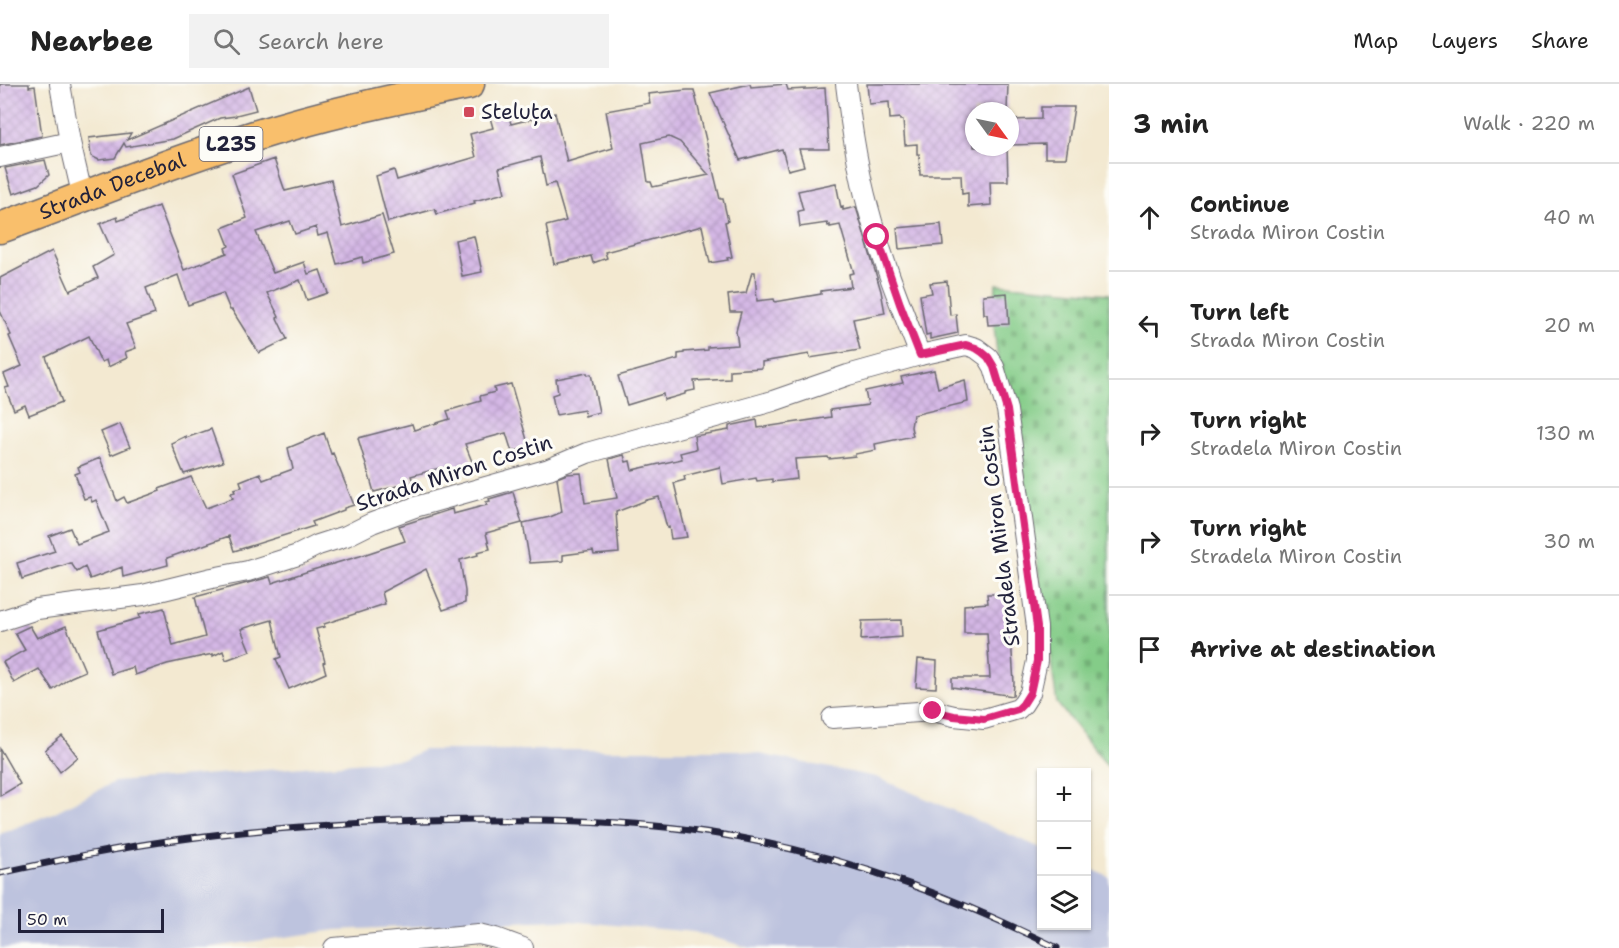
<!DOCTYPE html>
<meta charset="utf-8">
<style>
:root{--surface:#fff;--page:#f2f2f2;--text:#222;--muted:#767676;--line:#e0e0e0}
body{margin:0;font-family:"Shantell Sans",sans-serif;background:var(--page);color:var(--text)}
.controls{position:absolute;right:18px;bottom:18px;display:grid;overflow:hidden;border-radius:0px;box-shadow:0 2px 4px #0004}
.controls button{width:54px;height:54px;display:grid;place-items:center;padding:0;border:0;border-bottom:2px solid var(--line);background:var(--surface);color:var(--text);font:30px sans-serif}
.compass{position:absolute;left:965px;top:18px;width:54px;height:54px;border-radius:50%;background:var(--surface);box-shadow:0 2px 4px #0004;rotate:123deg}
.scale{position:absolute;left:18px;bottom:15px;width:146px;box-sizing:border-box;padding-left:6px;border:3px solid #22223b;border-top:0;font-size:16px;line-height:21px;white-space:nowrap;color:#22223b;-webkit-text-stroke:4px #fdfcf7;paint-order:stroke}
.stop{position:absolute;width:18px;height:18px;margin:-14px;border:4px solid #db2777;border-radius:50%;background:#fff}
.stop.end{background:#db2777;border-color:#fff;box-shadow:0 2px 6px #0008}
.list{margin:0;padding:0;list-style:none}
h2{display:flex;justify-content:space-between;align-items:center;height:78px;margin:0;padding:0 24px;font-size:26px}
h2 small{font-size:20px;font-weight:400;color:var(--muted)}
.list li{display:grid;grid-template-columns:39px 1fr auto;gap:18px;align-items:center;box-sizing:border-box;height:108px;padding:0 24px;border-top:2px solid var(--line)}
.list b{display:block;font-size:22px;white-space:nowrap}
.list p{margin:0;font-size:20px;white-space:nowrap;color:var(--muted)}
.list em{font-size:20px;font-style:normal;color:var(--muted)}
.icon{flex:none;width:33px;height:33px;fill:none;stroke:currentColor;stroke-width:2;stroke-linecap:round;stroke-linejoin:round}
.map{position:relative;flex:none;width:1109px;height:864px;overflow:hidden}
header{display:flex;align-items:center;gap:36px;box-sizing:border-box;height:84px;padding:0 30px;background:var(--surface);border-bottom:2px solid var(--line)}
header strong{font-size:28px}
nav{display:flex;gap:33px;margin-inline-start:auto;font-size:21px}
.search{width:420px;height:54px;background:var(--page);display:flex;align-items:center;gap:15px;box-sizing:border-box;padding:0 21px;border-radius:0px;color:var(--muted);font-size:22px}
main{display:flex}
aside{flex:1;background:var(--surface)}
.map>svg:first-child{display:block}
.railway{fill:#bdc3de}
.cemetery{fill:url(#cemetery-stones);stroke:#537762;stroke-width:1.5}
.building{fill:url(#building-cross-hatch);fill-rule:evenodd}
.lines{fill:none;stroke-linecap:round;stroke-linejoin:round}
.minor-casing{stroke:#6b6870;stroke-width:22}
.primary-casing{stroke:#6b6870;stroke-width:33}
.minor{stroke:#fff;stroke-width:20}
.primary{stroke:#f9bf6c;stroke-width:30}
.rail-casing{stroke:#22223b;stroke-width:7}
.rail{stroke:#fdfcf7;stroke-width:4.5;stroke-dasharray:14;stroke-linecap:butt}
.route{stroke:#db2777;stroke-width:8}
.poi-dot{fill:#d1495b;stroke:#fdfcf7;stroke-width:2}
.labels{text-anchor:middle;stroke-width:6;stroke-linejoin:round;paint-order:stroke}
.shield{fill:#fdfcf7;stroke:#646373;stroke-width:1.5}
.shield-label{font-size:20px;font-weight:bold;fill:#22223b}
.poi-label{font-size:21px;fill:#22223b;stroke:#fdfcf7;text-anchor:start}
.street-label{font-size:21px;fill:#22223b;stroke:#fdfcf7}
</style>
<header>
<strong>Nearbee</strong>
<div class="search"><svg class="icon" aria-label="search" viewBox="0 0 24 24"><circle cx="10" cy="10" r="6"/><path d="M15 15l6 6"/></svg>Search here</div>
<nav><a>Map</a><a>Layers</a><a>Share</a></nav>
</header>
<main>
<div class="map">
<svg width="1109" height="864" viewBox="0 0 1109 864">
<defs>
<pattern id="cemetery-stones" width="16" height="16" patternUnits="userSpaceOnUse" patternTransform="scale(1.5)"><rect width="16" height="16" fill="#84cc88"/><path d="M2 7V4a2 2 0 0 1 4 0v3zM10 15v-3a2 2 0 0 1 4 0v3z" fill="#72af76"/></pattern>
<pattern id="building-cross-hatch" width="8" height="8" patternUnits="userSpaceOnUse" patternTransform="scale(1.5)"><rect width="8" height="8" fill="#d4b7e5"/><path d="M0 0l8 8M0 8l8-8" fill="none" stroke="#b69dc5"/></pattern>
</defs>
<rect width="100%" height="100%" fill="#fdfcf7"/>
<filter id="ink" filterUnits="userSpaceOnUse"><feTurbulence type="fractalNoise" baseFrequency=".0167" numOctaves="2"/><feDisplacementMap in="SourceGraphic" scale="12" xChannelSelector="R" yChannelSelector="G"/><feConvolveMatrix kernelMatrix="1 2 1 2 8 2 1 2 1" color-interpolation-filters="sRGB"/></filter>
<filter id="wash" filterUnits="userSpaceOnUse"><feTurbulence type="fractalNoise" baseFrequency=".008" numOctaves="4" result="noise"/><feDisplacementMap in="SourceGraphic" scale="24" xChannelSelector="R" yChannelSelector="G"/><feGaussianBlur stdDeviation="1.35" result="paint"/><feColorMatrix in="noise" values="0 0 0 0 0 0 0 0 0 0 0 0 0 0 0 0 0 1.4 0 .05"/><feComposite in="paint" operator="in"/></filter>
<g filter="url(#wash)">
<rect width="100%" height="100%" fill="#f3e9d1"/>
<path class="railway" d="M423 666H739L876 693 1041 764 1042 842H1086L1087 783 1109 793V864H750L694 848 558 836 336 846 207 864H0V750L53 729 114 698 404 675Z"/>
<path class="cemetery" d="M996 200 1109 210V684L1057 619 1011 299H1004L997 269 994 242Z"/>
<g id="blocks">
<g class="building">
<path d="M0 0H29V3L35 2 42 52 0 61Z"/>
<path d="M750 0 751 3 786 0 788 6 825 4 829 65H799L804 82 788 86 782 65 740 76 710 9Z"/>
<path d="M867 0H1008L1007 27H974V63H1007L1008 97H990L991 121 968 123V109L962 110 961 91H920L919 70H917V60L905 61 903 36H900V34L890 35 889 18 869 20Z"/>
<path d="M249 3 256 26 236 31V32L220 34 173 55 126 63 124 59 115 74 99 76 91 72 89 54 131 49 127 56Z"/>
<path d="M687 6H694L720 115H723L728 137 725 138 732 173 727 174 728 176 710 179 702 142 605 168 607 174 593 179 591 172 554 180 546 142 566 137 555 99 546 102 540 73 499 84 505 109 474 117 475 119 437 130 435 125 388 138 376 92 394 86 397 96 476 73 470 50 493 44 489 30 507 25 511 40 555 29 567 78 613 64 606 27 650 19 648 10ZM669 53 680 58 709 91 653 103 651 98H648L642 59Z"/>
<path d="M1041 23H1074L1066 74H1045V60L1010 61V36L1041 35Z"/>
<path d="M274 75 285 107 331 96 342 143 382 131 394 170 363 179 362 173 337 180 328 149 318 152 316 143 295 150 290 137 256 148 273 189 304 178 308 190 320 186 328 209 307 216 300 196 267 209 279 233 277 234 287 255 259 269 232 226H230L223 209 188 221 178 191 146 204 155 230 126 240 136 264 125 268 127 274 108 283 106 276 101 278 89 252 46 273 62 318 29 331 25 321 14 326 5 304 9 303 4 290 22 282 9 252 11 251 0 227V194L52 167 70 207 98 194 93 183 114 171 100 140 117 133 118 137 159 122 184 186 227 169 225 164 229 162 222 144 247 134 232 90Z"/>
<path d="M45 76 49 91 38 101 13 110 5 84Z"/>
<path d="M836 99 841 124 843 123V126L856 123 881 207 885 229 853 235 860 266 810 274 809 270 762 278V284L730 286V295L694 297 695 306 685 308V310L664 316 663 310 627 321 618 292 678 275V270L684 269V268L708 266V263L738 261 736 247 741 228H730L728 211 746 209 752 188H755L757 217 774 215 775 218 821 210V207L851 203 849 190 854 189 840 141 830 143V141L828 142 827 139 800 143 798 127 803 126 798 107Z"/>
<path d="M941 140 943 161 899 165 897 144Z"/>
<path d="M474 152 482 188 462 192 455 156Z"/>
<path d="M947 197 950 231 956 230 958 249 930 255V250L926 251 920 211 932 209 930 199Z"/>
<path d="M1007 209 1009 240 988 241 987 230H984L983 211Z"/>
<path d="M934 286 938 304 965 296 968 318 913 331 911 343 913 352 875 360 876 366 855 370V372L829 375 828 373 795 375 797 395 772 398V395L757 397 756 394 723 400 720 383 684 392 685 396 674 399 687 453 671 455 669 443 667 444 659 413 647 416 616 428 619 469 594 471 593 467 563 471V477L530 479 523 439 550 433 562 428 557 394 567 390 581 389 585 419 617 414 609 375 624 371 626 378 630 377 632 386 682 375 680 369 696 365 694 352 729 346V342L757 336 758 344 831 333 830 326 868 321 865 307 903 299 901 293Z"/>
<path d="M587 289V291L591 290 599 328 585 332 584 326 556 331 552 311 558 309 556 295Z"/>
<path d="M511 300 529 363 512 368 506 349 465 360 473 380 446 390 445 388 442 389 440 384 411 392 413 398 374 408 358 354 412 340 414 346 450 335 447 327 481 317 480 312 495 308 494 304Z"/>
<path d="M120 340 130 363 111 371 101 348Z"/>
<path d="M211 345 223 378 184 390 171 359 186 352V354Z"/>
<path d="M324 349 331 370 333 369 354 421 344 424V426L312 438 314 442 234 467 229 452 167 474 168 481 123 493 122 483 90 495 85 483 77 488 71 479 22 495 17 479 55 467 49 452 70 444 77 460 109 448 96 416 92 418 90 413 84 415 75 390 80 388 78 383 100 374 117 417 124 413 127 419 160 407 159 405 191 393 206 424 233 414 231 409 235 408 234 405 242 403 240 397 260 389 263 396 293 385 288 364Z"/>
<path d="M513 408 522 439 486 449 490 465 477 468 478 471 460 476 465 507V519L443 526 426 485 382 508 385 520 324 540V543L316 545 325 578 323 579 326 589 289 605 276 575 281 573 272 536 241 545 250 567 226 576 223 567 213 572V570L167 580 135 591 133 583 111 590 98 546 140 534 139 530 164 524 173 562 205 553 195 513 270 493 272 499 309 487 360 472 405 457 399 442 452 425 453 430 487 421 486 418 490 417 489 415Z"/>
<path d="M987 510H1006L1011 554 1014 599 1013 612 952 603V594H990L987 549H964V521L988 519Z"/>
<path d="M901 536 902 553 861 556 862 537Z"/>
<path d="M30 542 37 554 66 542 85 587 71 593 53 606 39 585 14 599 3 578 25 566 15 549Z"/>
<path d="M918 575 937 577 936 604 916 603Z"/>
<path d="M62 652 78 673 60 688 45 666Z"/>
<path d="M0 665 20 700 0 712Z"/>
</g>
</g>
</g>
<g filter="url(#ink)">
<use href="#blocks" fill-opacity="0" stroke="#6b6870" stroke-width="1.5"/>
<g class="lines">
<defs>
<g id="minor">
<path d="M60 0 70 58 83 114"/>
<path d="M846 0C851 41 857 83 868 123 881 173 901 223 920 271"/>
<path d="M0 73 70 58"/>
<path d="M0 537 37 525 143 511 212 494 248 487 298 471 318 461 346 452 372 439 415 423 549 385 587 369 773 317 848 291 920 271 966 261 976 264 988 273 994 283 1007 326 1037 543V577L1030 609 1023 620 1018 625 984 635 954 632 933 627 832 634"/>
<path d="M334 864 479 850 496 854 523 864"/>
</g>
<g id="primary">
<path id="s1" d="M0 144C82 114 164 80 248 54 320 31 394 15 469 0"/>
</g>
</defs>
<use href="#minor" class="minor-casing"/>
<use href="#primary" class="primary-casing"/>
<use href="#minor" class="minor"/>
<use href="#primary" class="primary"/>
<defs>
<path id="rail" d="M0 789C60 776 121 763 182 755 280 742 381 737 480 736 572 735 665 738 756 757 863 779 959 815 1057 864"/>
</defs>
<use href="#rail" class="rail-casing"/>
<use href="#rail" class="rail"/>
</g>
</g>
<g class="lines" filter="url(#ink)">
<path class="route" d="M877 153 900 220 920 271 966 261 976 264 982 268 988 273 994 283 1007 326 1037 543V577L1030 609 1023 620 1018 625 984 635 954 632 933 627"/>
</g>
<rect class="poi-dot" x="463" y="22" width="12" height="12" rx="3"/>
<g class="labels">
<rect class="shield" x="199.5" y="43" width="63" height="34" rx="4.5"/>
<g class="shield-label">
<text x="231" y="67">L235</text>
</g>
<g class="poi-label">
<text x="481" y="35">Steluța</text>
</g>
<g class="street-label">
<text dy="7" stroke="none"><textPath href="#s1" startOffset="120">Strada Decebal</textPath></text>
<text transform="translate(454 389) rotate(-18)" y="7">Strada Miron Costin</text>
<text transform="translate(999 452) rotate(-97)" y="7">Stradela Miron Costin</text>
</g>
</g>
</svg>
<div class="controls">
<button>+</button>
<button>−</button>
<button><svg class="icon" aria-label="layers" viewBox="0 0 24 24"><path d="M12 4l9 5-9 5-9-5zM3 14l9 5 9-5"/></svg></button>
</div>
<svg class="compass" viewBox="-18 -18 36 36"><path d="M0-13l5 13h-10z" fill="#e53935"/><path d="M0 13l5-13h-10z" fill="#767676"/></svg>
<div class="scale">50 m</div>
<div class="stop" style="left:877px;top:153px"></div>
<div class="stop end" style="left:933px;top:627px"></div>
</div>
<aside>
<h2>3 min<small>Walk · 220 m</small></h2>
<ul class="list">
<li><svg class="icon" aria-label="ahead" viewBox="0 0 24 24"><path d="M12 20V5M6 11l6-6 6 6"/></svg><div><b>Continue</b><p>Strada Miron Costin</p></div><em>40 m</em></li>
<li><svg class="icon" aria-label="left" viewBox="0 0 24 24"><path d="M17 20v-9H6M10 6l-5 5 5 5"/></svg><div><b>Turn left</b><p>Strada Miron Costin</p></div><em>20 m</em></li>
<li><svg class="icon" aria-label="right" viewBox="0 0 24 24"><path d="M7 20v-9h11M14 6l5 5-5 5"/></svg><div><b>Turn right</b><p>Stradela Miron Costin</p></div><em>130 m</em></li>
<li><svg class="icon" aria-label="right" viewBox="0 0 24 24"><path d="M7 20v-9h11M14 6l5 5-5 5"/></svg><div><b>Turn right</b><p>Stradela Miron Costin</p></div><em>30 m</em></li>
<li><svg class="icon" aria-label="arrive" viewBox="0 0 24 24"><path d="M6 21V4h12l-3 4 3 4H6"/></svg><div><b>Arrive at destination</b></div></li>
</ul>
</aside>
</main>
